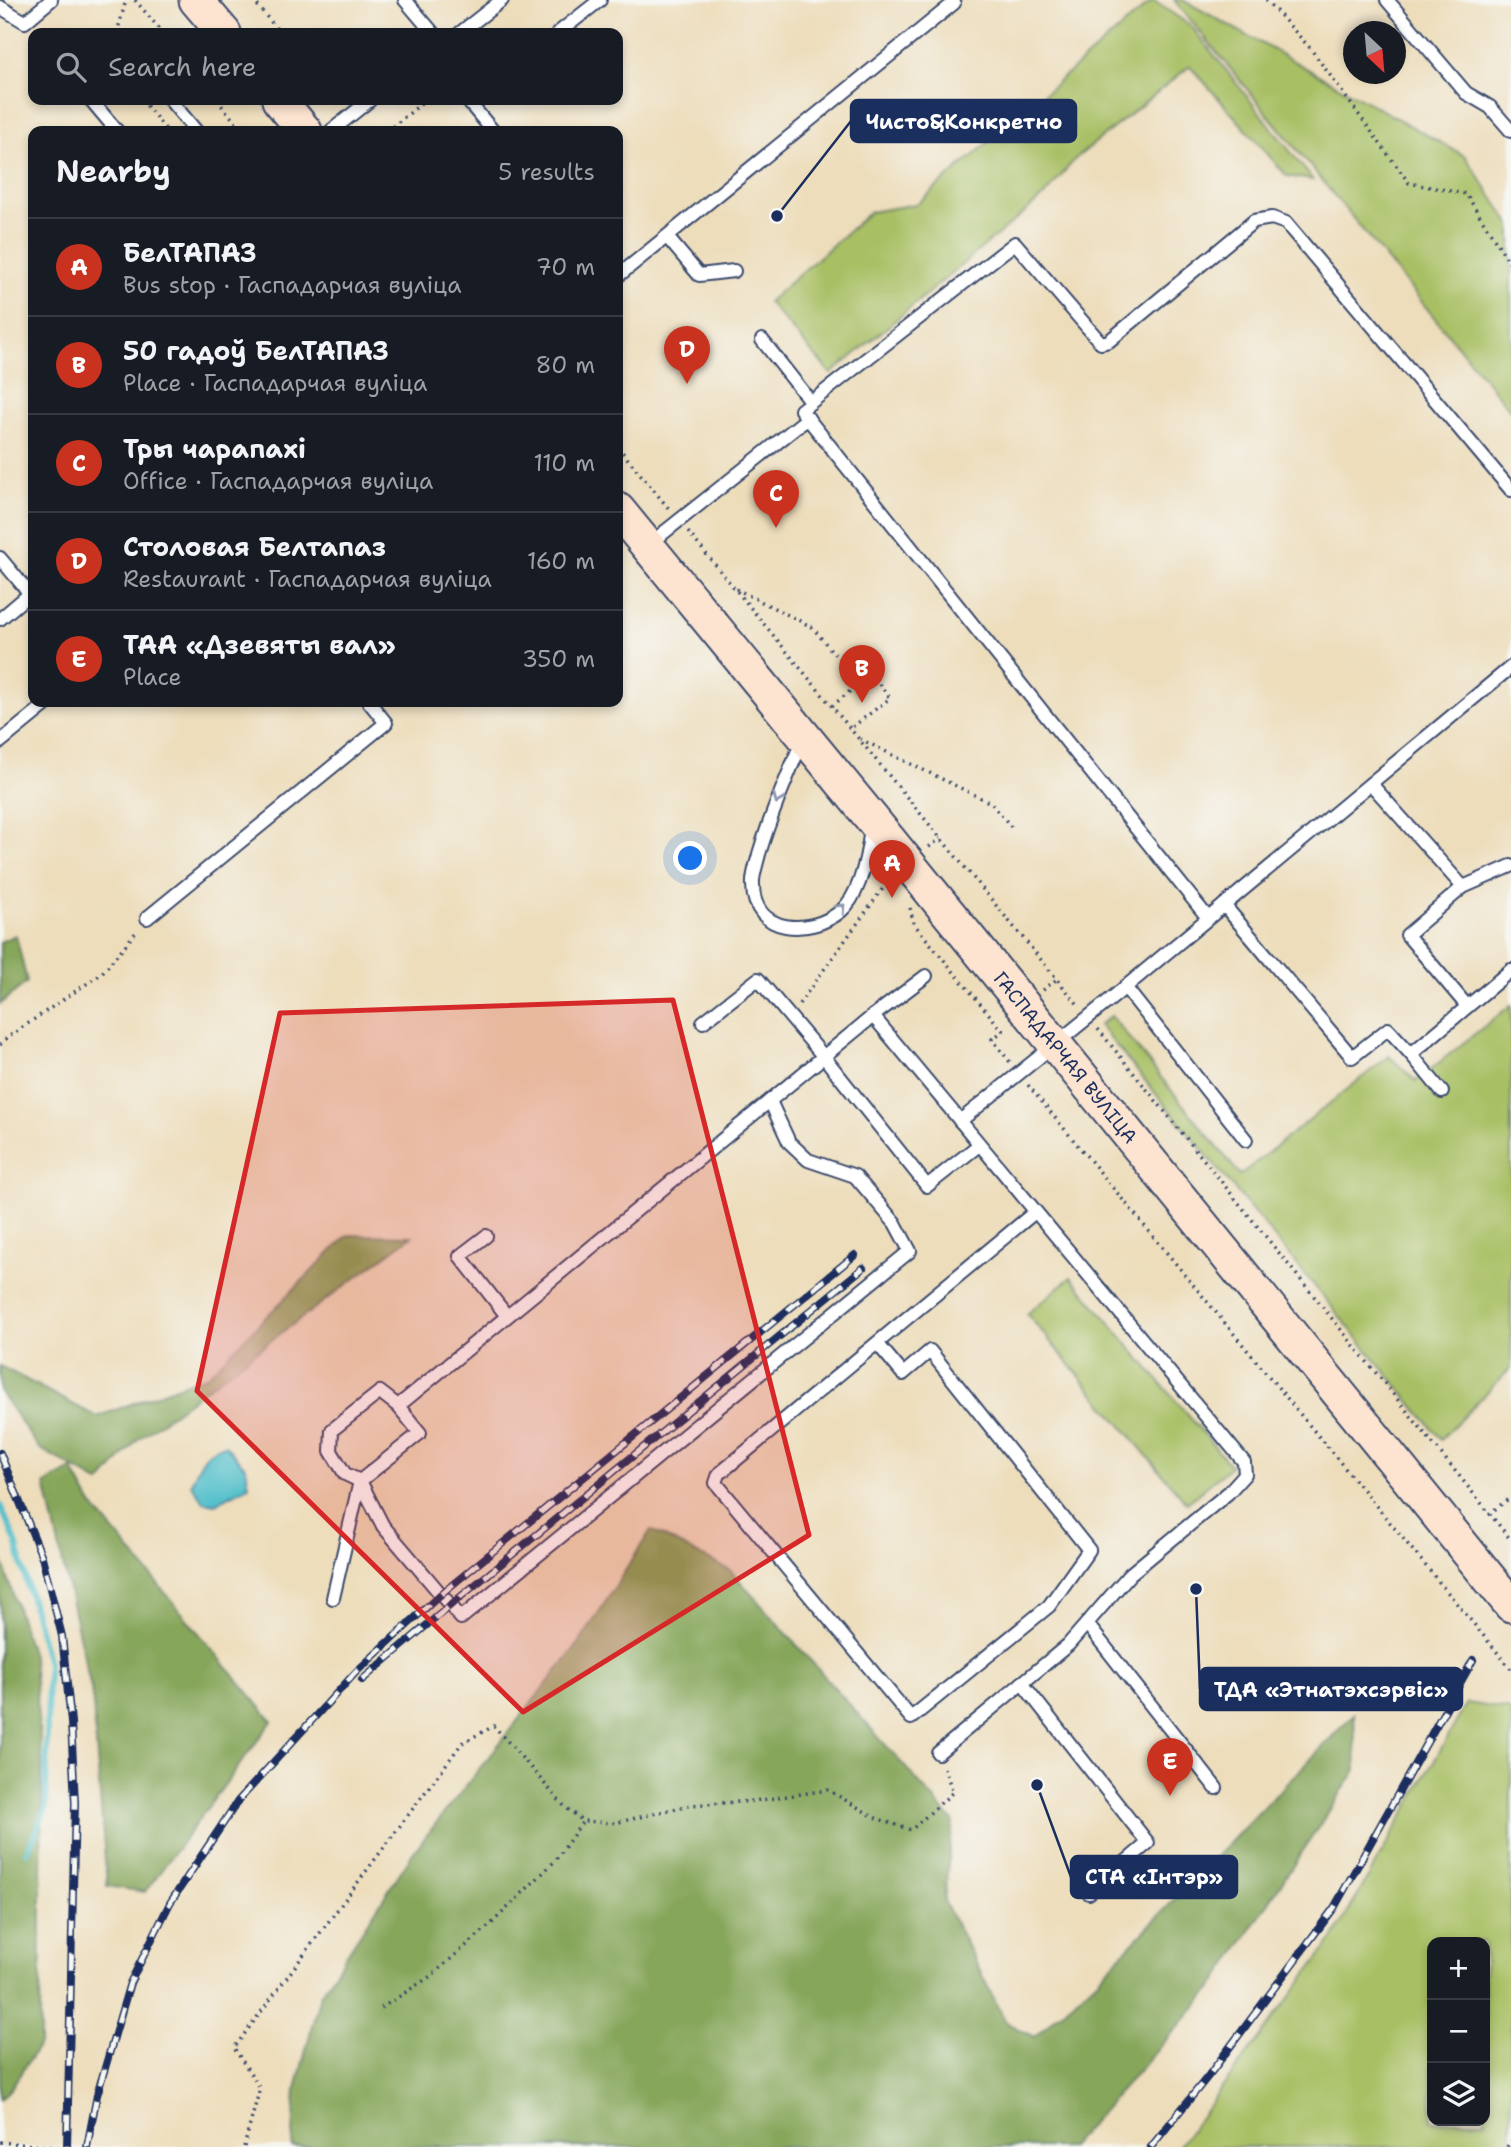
<!DOCTYPE html>
<meta charset="utf-8">
<style>
:root{--surface:#171b24;--page:#20242c;--text:#f1f3f6;--muted:#9ea1a6;--line:#363941;--accent:#c8321e}
body{margin:0;font-family:"Shantell Sans",sans-serif;background:var(--page);color:var(--text)}
.controls{position:absolute;right:21px;bottom:21px;display:grid;overflow:hidden;border-radius:14px;box-shadow:0 4px 10px #0003}
.controls button{width:63px;height:63px;display:grid;place-items:center;padding:0;border:0;border-bottom:2px solid var(--line);background:var(--surface);color:var(--text);font:35px sans-serif}
.compass{position:absolute;left:1343px;top:21px;width:63px;height:63px;border-radius:50%;background:var(--surface);box-shadow:0 4px 10px #0003;rotate:154deg}
.you{position:absolute;left:691px;top:859px;width:24px;height:24px;margin:-18px;border:5px solid #fff;border-radius:50%;background:#1a73e8;box-shadow:0 0 0 10px #1a73e833}
.badge{display:grid;place-items:center;width:46px;height:46px;border-radius:50%;background:var(--accent);color:#fff;font-size:23px;font-weight:700}
.pin{position:absolute;translate:-50% -58px;filter:drop-shadow(0 2px 4px #0008)}
.pin::after{content:'';position:absolute;top:37px;width:24px;height:21px;background:inherit;clip-path:polygon(0 0,100% 0,50% 100%)}
.list{margin:0;padding:0;list-style:none}
h2{display:flex;justify-content:space-between;align-items:center;height:91px;margin:0;padding:0 28px;font-size:30px}
h2 small{font-size:23px;font-weight:400;color:var(--muted)}
.list li{display:grid;grid-template-columns:46px 1fr auto;gap:21px;align-items:center;box-sizing:border-box;height:98px;padding:0 28px;border-top:2px solid var(--line)}
.list b{display:block;font-size:26px;white-space:nowrap}
.list p{margin:0;font-size:23px;white-space:nowrap;color:var(--muted)}
.list em{font-size:23px;font-style:normal;color:var(--muted)}
.icon{flex:none;width:38px;height:38px;fill:none;stroke:currentColor;stroke-width:2;stroke-linecap:round;stroke-linejoin:round}
.map{position:relative;flex:none;width:1511px;height:2147px;overflow:hidden}
.search{position:absolute;background:var(--surface);box-shadow:0 4px 10px #0003;left:28px;top:28px;width:595px;height:77px;display:flex;align-items:center;gap:18px;box-sizing:border-box;padding:0 24px;border-radius:14px;color:var(--muted);font-size:26px}
.panel{position:absolute;background:var(--surface);box-shadow:0 4px 10px #0003;left:28px;top:126px;width:595px;height:581px;border-radius:14px}
.map>svg:first-child{display:block}
.green{fill:#a8bf64;stroke:#627761;stroke-width:2;fill-rule:evenodd}
.forest{fill:#86a65a;stroke:#506a5c;stroke-width:2}
.water{fill:#52bfca;stroke:#367794;stroke-width:2}
.lines{fill:none;stroke-linecap:round;stroke-linejoin:round}
.stream{stroke:#52bfca;stroke-width:6}
.lane-casing{stroke:#3a496c;stroke-width:16}
.secondary-casing{stroke:#3a496c;stroke-width:37}
.path{stroke:#3a496c;stroke-width:3.5;stroke-dasharray:2 5;stroke-linecap:butt}
.lane{stroke:#fff;stroke-width:12}
.secondary{stroke:#fde4d1;stroke-width:33}
.rail-casing{stroke:#1b2f5e;stroke-width:8}
.rail{stroke:#f6f6f2;stroke-width:5;stroke-dasharray:16;stroke-linecap:butt}
.oneway{stroke:#8d97ae}
.marked{fill:#d62828;fill-opacity:0.2;stroke:#d62828;stroke-width:5;stroke-linejoin:round}
.labels{text-anchor:middle;stroke-width:7;stroke-linejoin:round;paint-order:stroke}
.street-label{font-size:19px;fill:#1b2f5e;stroke:#f6f6f2}
.leader{fill:none;stroke:#1b2f5e;stroke-width:2.5}
.callout-dot{fill:#1b2f5e;stroke:#f6f6f2;stroke-width:2.5}
.callout{fill:#1b2f5e;stroke:#1b2f5e;stroke-width:2.5}
.callout-label{font-size:21px;text-anchor:middle;font-weight:bold;fill:#fff}
</style>
<div class="map">
<svg width="1511" height="2147" viewBox="0 0 1511 2147">
<rect width="100%" height="100%" fill="#f6f6f2"/>
<filter id="ink" filterUnits="userSpaceOnUse"><feTurbulence type="fractalNoise" baseFrequency=".0143" numOctaves="2"/><feDisplacementMap in="SourceGraphic" scale="14" xChannelSelector="R" yChannelSelector="G"/><feConvolveMatrix kernelMatrix="1 2 1 2 8 2 1 2 1" color-interpolation-filters="sRGB"/></filter>
<filter id="wash" filterUnits="userSpaceOnUse"><feTurbulence type="fractalNoise" baseFrequency=".00686" numOctaves="4" result="noise"/><feDisplacementMap in="SourceGraphic" scale="28" xChannelSelector="R" yChannelSelector="G"/><feGaussianBlur stdDeviation="1.57" result="paint"/><feColorMatrix in="noise" values="0 0 0 0 0 0 0 0 0 0 0 0 0 0 0 0 0 1.4 0 .05"/><feComposite in="paint" operator="in"/></filter>
<g filter="url(#wash)">
<rect width="100%" height="100%" fill="#edddbb"/>
<g class="green">
<path d="M1153 0 1191 26 1313 180 1287 176 1190 66 1075 159 1045 195 831 374 768 302 870 212 917 204Z"/>
<path d="M1174 0H1183L1465 156 1511 225V411Z"/>
<path d="M1511 1005V1368L1441 1439 1099 1025 1111 1016 1240 1175 1389 1056 1416 1081Z"/>
<path d="M1071 1277 1231 1466 1187 1503 1027 1314Z"/>
<path d="M1467 1703 1511 1710V2147H1178L1333 1939ZM1485 1942V2121H1432V1942Z"/>
</g>
<g class="forest">
<path d="M16 935 27 982 0 1004V942Z"/>
<path d="M348 1235 412 1236 137 1440 100 1483 39 1448 0 1392V1366L97 1417 208 1375Z"/>
<path d="M72 1469 92 1505 272 1721 145 1892 107 1886 92 1693 45 1484Z"/>
<path d="M651 1530 731 1571 953 1821 944 1901 1006 2022 1034 2037 1095 1982 1354 1714 1356 1770 1211 1990 1070 2147H292L296 2089 320 1995 415 1850 580 1642Z"/>
<path d="M0 1553 33 1659 42 1761 40 2043 11 2088 0 2099Z"/>
</g>
<path class="water" d="M225 1445 246 1468 249 1486 215 1504 204 1502 191 1484C200 1464 202 1451 225 1445Z"/>
<g class="lines">
<path class="stream" d="M0 1505 16 1542 48 1663 46 1808 27 1852"/>
</g>
</g>
<g filter="url(#ink)">
<g class="lines">
<defs>
<g id="lane">
<path d="M405 0 433 33"/>
<path d="M1387 0 1466 93 1490 107 1511 131"/>
<path d="M0 7 25 22 51 0"/>
<path d="M460 33 502 0"/>
<path d="M558 33 600 0"/>
<path d="M91 100 117 131"/>
<path d="M170 100 196 131"/>
<path d="M467 100 493 131"/>
<path d="M331 131 370 100"/>
<path d="M667 237 699 275 734 271"/>
<path d="M618 276 954 3 952 0"/>
<path d="M762 340 811 402"/>
<path d="M647 546 808 418"/>
<path d="M0 558 30 594"/>
<path d="M0 619 33 591"/>
<path d="M803 739C787 777 771 814 759 854 757 863 752 876 753 885 753 935 811 936 841 911 861 894 868 853 871 828"/>
<path d="M0 742 49 702"/>
<path d="M1371 784 1463 887 1511 866"/>
<path d="M1463 887 1407 935 1467 1006"/>
<path d="M1224 905 1352 1057 1388 1029 1411 1054 1511 970"/>
<path d="M147 918 386 723 369 702"/>
<path d="M1208 918 801 410 1015 243 1101 343 1109 341 1254 221 1272 218 1286 223 1511 490"/>
<path d="M1125 987 1246 1140"/>
<path d="M873 1016 1244 1462 1245 1474 1228 1493 1130 1574 1068 1645 938 1753"/>
<path d="M703 1022 758 979 824 1057 927 1186 979 1145"/>
<path d="M1411 1054 1442 1092"/>
<path d="M960 1121 1111 999 1511 667"/>
<path d="M486 1236 460 1256 507 1316"/>
<path d="M877 1343 903 1374 930 1351 1089 1550 1049 1606 911 1718 716 1483 719 1474 1035 1212"/>
<path d="M398 1406 380 1392 332 1430 331 1451 345 1474 360 1481 383 1526 461 1618 910 1251 895 1223 855 1176 808 1160 789 1142 770 1101"/>
<path d="M333 1598 360 1481 420 1433 398 1406 873 1016 926 976"/>
<path d="M1087 1624 1216 1788"/>
<path d="M1022 1683 1148 1843 1089 1893"/>
</g>
<g id="secondary">
<path d="M196 0 224 33"/>
<path d="M279 100 305 131"/>
<path id="s1" d="M618 510 872 819 1511 1605"/>
</g>
</defs>
<use href="#lane" class="lane-casing"/>
<use href="#secondary" class="secondary-casing"/>
<g class="path">
<path d="M135 0 163 33"/>
<path d="M253 0 280 33"/>
<path d="M1266 0 1310 48 1409 183 1466 194 1511 265"/>
<path d="M117 33 126 0"/>
<path d="M142 100 167 131"/>
<path d="M217 100 243 131"/>
<path d="M387 131 426 100"/>
<path d="M618 447 670 510"/>
<path d="M688 532 1080 1007"/>
<path d="M736 589 812 627 837 657 871 674 890 698 850 729"/>
<path d="M832 706 871 674"/>
<path d="M860 739 991 803 1013 829"/>
<path d="M929 847 941 838"/>
<path d="M910 908 914 924 1003 1031 992 1039 1010 1062"/>
<path d="M1043 990 1057 979"/>
<path d="M799 1004 889 880"/>
<path d="M1098 1029 1511 1540"/>
<path d="M0 1045 8 1037 101 974 137 931"/>
<path d="M1028 1085 1511 1669"/>
<path d="M1489 1514 1511 1497"/>
<path d="M381 2008 431 1976 490 1925 555 1861 583 1821"/>
<path d="M0 2142 54 2147"/>
<path d="M244 2147 260 2088 234 2048 462 1743 494 1726 565 1807 583 1821 615 1823 690 1805 754 1801 828 1790 876 1818 911 1830 953 1792 944 1768"/>
<path d="M1507 2147 1511 2141"/>
</g>
<use href="#lane" class="lane"/>
<use href="#secondary" class="secondary"/>
<defs>
<g id="rail">
<path d="M0 1453 42 1557 62 1636 71 1722 75 1803 67 2147"/>
<path d="M362 1680 453 1603 863 1268"/>
<path d="M87 2147 97 2095 130 1983 170 1903 238 1801 356 1672 441 1594 855 1255"/>
<path d="M1151 2147 1209 2075 1334 1908 1473 1660"/>
</g>
</defs>
<use href="#rail" class="rail-casing"/>
<use href="#rail" class="rail"/>
</g>
<defs><path id="oneway-chevron" d="M-2-3.5L2.5 0L-2 3.5" fill="none" stroke-width="1.6" stroke-linecap="round" stroke-linejoin="round" transform="scale(1.75)"/></defs>
<g class="oneway">
<use href="#oneway-chevron" transform="translate(778 799) rotate(112)"/>
<use href="#oneway-chevron" transform="translate(841 908) rotate(-47)"/>
</g>
</g>
<path class="marked" d="M673 1000 809 1535 523 1712 197 1391 280 1013Z"/>
<g class="labels">
<g class="street-label">
<text dy="7" stroke="none"><textPath href="#s1" startOffset="707">ГАСПАДАРЧАЯ ВУЛІЦА</textPath></text>
</g>
</g>
<path class="leader" d="M777 216L851 121M1196 1589L1200 1689M1037 1785L1071 1877"/>
<g class="callout-dot">
<circle cx="777" cy="216" r="7"/>
<circle cx="1196" cy="1589" r="7"/>
<circle cx="1037" cy="1785" r="7"/>
</g>
<g class="callout">
<rect x="851" y="100" width="225" height="42" rx="7"/>
<rect x="1200" y="1668" width="262" height="42" rx="7"/>
<rect x="1071" y="1856" width="166" height="42" rx="7"/>
</g>
<g class="callout-label">
<text x="964" y="129">Чисто&amp;Конкретно</text>
<text x="1331" y="1697">ТДА «Этнатэхсэрвіс»</text>
<text x="1154" y="1884">СТА «Інтэр»</text>
</g>
</svg>
<div class="controls">
<button>+</button>
<button>−</button>
<button><svg class="icon" aria-label="layers" viewBox="0 0 24 24"><path d="M12 4l9 5-9 5-9-5zM3 14l9 5 9-5"/></svg></button>
</div>
<svg class="compass" viewBox="-18 -18 36 36"><path d="M0-13l5 13h-10z" fill="#e53935"/><path d="M0 13l5-13h-10z" fill="#9ea1a6"/></svg>
<div class="you"></div>
<div class="pin badge" style="left:892px;top:898px">A</div>
<div class="pin badge" style="left:862px;top:703px">B</div>
<div class="pin badge" style="left:776px;top:528px">C</div>
<div class="pin badge" style="left:687px;top:384px">D</div>
<div class="pin badge" style="left:1170px;top:1796px">E</div>
<div class="search"><svg class="icon" aria-label="search" viewBox="0 0 24 24"><circle cx="10" cy="10" r="6"/><path d="M15 15l6 6"/></svg>Search here</div>
<section class="panel">
<h2>Nearby<small>5 results</small></h2>
<ul class="list">
<li><span class="badge">A</span><div><b>БелТАПАЗ</b><p>Bus stop · Гаспадарчая вуліца</p></div><em>70 m</em></li>
<li><span class="badge">B</span><div><b>50 гадоў БелТАПАЗ</b><p>Place · Гаспадарчая вуліца</p></div><em>80 m</em></li>
<li><span class="badge">C</span><div><b>Тры чарапахі</b><p>Office · Гаспадарчая вуліца</p></div><em>110 m</em></li>
<li><span class="badge">D</span><div><b>Столовая Белтапаз</b><p>Restaurant · Гаспадарчая вуліца</p></div><em>160 m</em></li>
<li><span class="badge">E</span><div><b>ТАА «Дзевяты вал»</b><p>Place</p></div><em>350 m</em></li>
</ul>
</section>
</div>
